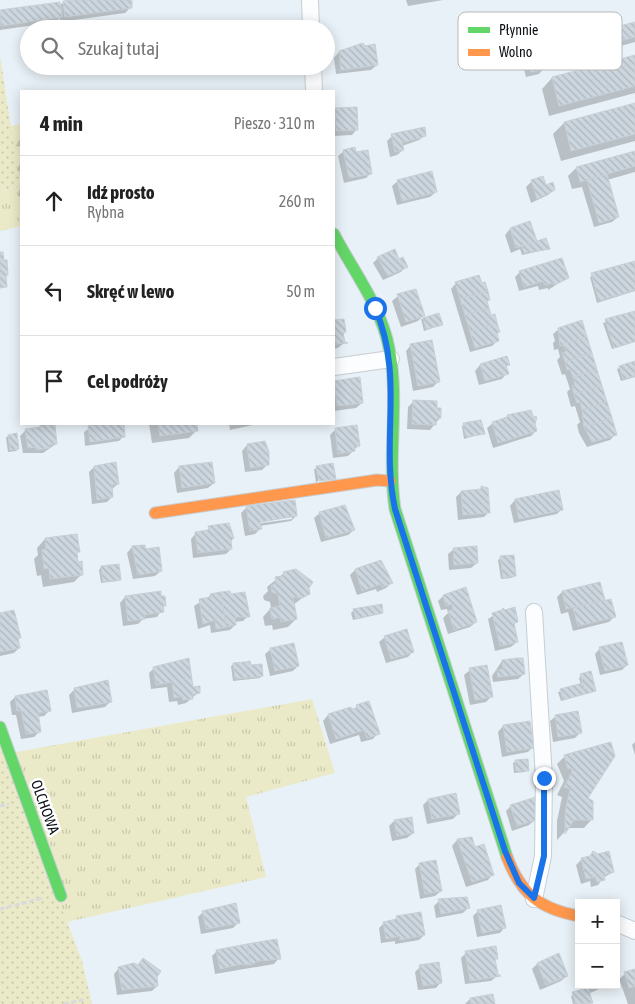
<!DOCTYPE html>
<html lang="pl">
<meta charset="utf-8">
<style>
:root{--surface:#fff;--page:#f2f2f2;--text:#222;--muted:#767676;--line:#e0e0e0}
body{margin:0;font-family:"Asap Condensed",sans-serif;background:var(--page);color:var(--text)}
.controls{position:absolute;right:15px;bottom:15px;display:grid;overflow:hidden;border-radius:0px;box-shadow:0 2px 12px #0003}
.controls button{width:45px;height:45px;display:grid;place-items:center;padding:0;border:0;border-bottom:1px solid var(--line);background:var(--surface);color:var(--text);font:25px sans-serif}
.stop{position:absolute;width:15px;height:15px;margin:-11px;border:4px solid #1a73e8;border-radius:50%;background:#fff}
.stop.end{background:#1a73e8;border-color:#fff;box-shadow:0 1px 5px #0008}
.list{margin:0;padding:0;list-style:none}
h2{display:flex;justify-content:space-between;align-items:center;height:65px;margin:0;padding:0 20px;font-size:21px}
h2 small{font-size:16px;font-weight:400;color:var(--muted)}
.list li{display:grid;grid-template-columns:32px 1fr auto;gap:15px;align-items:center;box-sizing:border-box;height:90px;padding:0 20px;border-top:1px solid var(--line)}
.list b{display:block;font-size:19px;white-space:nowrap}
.list p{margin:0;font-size:16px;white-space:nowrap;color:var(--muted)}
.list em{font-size:16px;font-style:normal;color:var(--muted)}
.icon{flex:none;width:28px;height:28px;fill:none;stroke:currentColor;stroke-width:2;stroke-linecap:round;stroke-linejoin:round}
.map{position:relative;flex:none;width:635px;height:1004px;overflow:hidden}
.search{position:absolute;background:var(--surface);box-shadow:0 2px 12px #0003;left:20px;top:20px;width:315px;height:55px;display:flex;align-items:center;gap:12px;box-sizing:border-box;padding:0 18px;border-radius:28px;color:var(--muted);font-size:19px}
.panel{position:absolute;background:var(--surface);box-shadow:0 2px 12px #0003;left:20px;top:90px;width:315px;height:335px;border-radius:0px}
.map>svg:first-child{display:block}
.grass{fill:url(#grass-tufts)}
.forest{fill:url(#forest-firs)}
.park{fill:url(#park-dots)}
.shadow{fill:#0003;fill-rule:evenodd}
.building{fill:url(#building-back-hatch);stroke:#c8d0d5}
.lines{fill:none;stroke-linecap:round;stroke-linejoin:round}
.street-casing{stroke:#c6ced4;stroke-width:18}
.fast-casing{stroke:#c6ced4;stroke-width:13}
.slow-casing{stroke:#c6ced4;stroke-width:13}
.path{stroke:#d8dbdd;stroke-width:3;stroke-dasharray:5 2.5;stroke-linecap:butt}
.street{stroke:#fcfdfe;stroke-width:16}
.fast{stroke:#63d668;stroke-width:11}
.slow{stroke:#ff974d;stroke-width:11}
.route{stroke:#1a73e8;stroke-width:6}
.labels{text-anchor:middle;stroke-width:5;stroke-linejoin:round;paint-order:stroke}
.street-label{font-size:15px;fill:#090f14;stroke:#fff}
.key{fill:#fff;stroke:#b5b7b8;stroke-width:1}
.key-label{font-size:14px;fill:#090f14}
</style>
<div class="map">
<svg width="635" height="1004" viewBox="0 0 635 1004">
<defs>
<pattern id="grass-tufts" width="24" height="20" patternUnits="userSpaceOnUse" patternTransform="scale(1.25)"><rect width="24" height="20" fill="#ebeac8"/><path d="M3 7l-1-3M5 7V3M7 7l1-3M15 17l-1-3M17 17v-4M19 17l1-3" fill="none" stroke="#c8c8ab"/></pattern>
<pattern id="forest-firs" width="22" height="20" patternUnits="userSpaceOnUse" patternTransform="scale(1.25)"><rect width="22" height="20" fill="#ebeac8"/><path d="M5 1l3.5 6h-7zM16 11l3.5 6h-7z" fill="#c8c8ab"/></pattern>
<pattern id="park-dots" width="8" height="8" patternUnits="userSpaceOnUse" patternTransform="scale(1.25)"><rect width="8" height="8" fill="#ebeac8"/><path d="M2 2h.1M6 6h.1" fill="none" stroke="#c8c8ab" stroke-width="1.8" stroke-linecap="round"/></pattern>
<pattern id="building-back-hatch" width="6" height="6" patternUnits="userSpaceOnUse" patternTransform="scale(1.25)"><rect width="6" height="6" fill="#ccd6de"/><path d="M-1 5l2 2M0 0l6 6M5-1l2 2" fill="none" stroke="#aeb6be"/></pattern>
</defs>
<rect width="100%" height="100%" fill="#e8f1f7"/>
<g class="grass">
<path d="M20 187 21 226 0 231V190Z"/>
<path d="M312 699 335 773 246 797 266 877 67 922 1 750 16 752Z"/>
</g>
<path class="forest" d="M21 124V214L11 126Z"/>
<g class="park">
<path d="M0 55 20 187 0 190Z"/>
<path d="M0 746 82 961 92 1004H0Z"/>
</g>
<g class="shadow">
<path d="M81 0H130L131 7 125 13 60 22V18L56 22 0 30V12L59 3V6L64 2Z"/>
<path d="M406 0H443L408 6Z"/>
<path d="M635 23V42L545 67 539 74 526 77 521 57 526 52Z"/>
<path d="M360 45 374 46 377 65 371 70 336 74 334 58 339 52Z"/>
<path d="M635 56V93L549 116 542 89 552 78Z"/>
<path d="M635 104V141L561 161 553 134 564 123Z"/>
<path d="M335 109 357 129 352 135 334 136Z"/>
<path d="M425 135 419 140 402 146 403 150 397 155 390 157 387 141 392 136Z"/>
<path d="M344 151 356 153 371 173 366 178 344 183 338 156Z"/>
<path d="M635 152V172L607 180 618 217 612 222 594 227 582 187 572 189 568 176 576 168Z"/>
<path d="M398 181 436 192 430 197 397 205 392 186Z"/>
<path d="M532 181 545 186 554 190 548 195 531 203 526 187Z"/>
<path d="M530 223 535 241 549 249 522 255 520 249 511 253 505 235 510 229Z"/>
<path d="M378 258 399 261 406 266 401 272 383 280 373 263Z"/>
<path d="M635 262V291L597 303 590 277Z"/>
<path d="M520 272 567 278 548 290V288L539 290 538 286 519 291 515 277Z"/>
<path d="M456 283 489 300 486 302 499 332 496 335 498 340 492 346 470 352 451 289Z"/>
<path d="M398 296 423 316 418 321 401 327 392 301Z"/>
<path d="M635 312V342L612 349 603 323Z"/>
<path d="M438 315 441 325 424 331 421 319Z"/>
<path d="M343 320 344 343 338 348 334 349V321Z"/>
<path d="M559 329 615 435 610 440 587 447 579 433 577 425 580 422 575 406 571 407 567 392 570 389 565 374 562 375 557 360 560 357 558 349 554 350 553 343 555 341 553 334Z"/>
<path d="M411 345 438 382 433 387 413 391 406 351Z"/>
<path d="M506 358 507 373 502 379 479 385 475 371 480 365Z"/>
<path d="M635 362V377L621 381 617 369Z"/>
<path d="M335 382 362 403 356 408 334 411Z"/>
<path d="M414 401 436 409 440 418 430 430 407 429 408 407Z"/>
<path d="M508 416 534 424 536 431 531 436 493 448 487 428 493 423Z"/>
<path d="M96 424H123L124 436 119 441 85 446 84 432Z"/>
<path d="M149 424H197V430L189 438 152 443Z"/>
<path d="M229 424H257L230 430Z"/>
<path d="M464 424 484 433 464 439 462 426Z"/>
<path d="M41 425 56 444 43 453H23L20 436 26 430 37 429Z"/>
<path d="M335 430 358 446 348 456 333 458 330 435Z"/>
<path d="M8 436 18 449 16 451 8 452 6 438Z"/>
<path d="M247 445 267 465 262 470 245 472 242 451Z"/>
<path d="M211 463 214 483 208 488 177 493 174 473 179 467Z"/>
<path d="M332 464 316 483 314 469Z"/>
<path d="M94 467 118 484 112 489V497L107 502 92 504 89 472Z"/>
<path d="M461 492 489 512 484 517 458 520 456 497Z"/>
<path d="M515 500 562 509 557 514 514 523 510 506Z"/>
<path d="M246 508 296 516 291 521 260 526V529L255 534 245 536 241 513ZM292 516V519L254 524V522Z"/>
<path d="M320 513 354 530 348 535 321 542 314 518Z"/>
<path d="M209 528 231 549 226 554 193 558 191 539 196 533 205 532Z"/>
<path d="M45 539 79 551 76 554 82 574 74 582 43 587 41 575 37 576 34 559 38 555 37 548Z"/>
<path d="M132 547 145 551 161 571 155 576 133 579 127 553Z"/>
<path d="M454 549 477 563 471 568 449 570 448 554Z"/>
<path d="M501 558 514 576 512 578 501 579 498 560Z"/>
<path d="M381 562 391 583 386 588 377 592 376 589 357 595 350 575 355 570Z"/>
<path d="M101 567 120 579 117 581 101 583 99 570Z"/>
<path d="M284 573 308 587 309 593 293 605 296 619 288 627 273 630 272 625 265 626 263 617 271 608 270 602 264 600 263 596 268 591 267 587Z"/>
<path d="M599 583 604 602 614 617 609 622 573 631 568 612 561 614 557 597 562 592Z"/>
<path d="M465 589 476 622 470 627 448 634 443 618 448 613 447 609 441 610 438 601 443 596Z"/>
<path d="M211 595 248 616 243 621 234 622 235 625 230 630 211 633 210 625 198 629 194 606Z"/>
<path d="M125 597 160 598 165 605 157 617 143 619 138 624 123 626 120 603Z"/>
<path d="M503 609 517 621 513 625 517 642 511 647 495 651 488 619Z"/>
<path d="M354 610 382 613 353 620 351 613Z"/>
<path d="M0 614 19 637V648L14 653 0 656Z"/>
<path d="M385 637 413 651 408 657 386 663 379 642Z"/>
<path d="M600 648 627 665 622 670 600 675 595 654Z"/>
<path d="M271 649 298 666 293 671 270 676 265 654Z"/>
<path d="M502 661 524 674 518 679 493 682 492 676Z"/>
<path d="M234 664 250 667 262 675 260 678 233 681 231 666Z"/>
<path d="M154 668 192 688 198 693 186 703 178 705 177 701 169 702 167 687 151 689 149 673Z"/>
<path d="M470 670 492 696 486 702 470 705 464 675Z"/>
<path d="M581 675 595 691 561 701 558 692 581 685 579 678Z"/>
<path d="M74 690 110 702 105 707 72 713 69 695Z"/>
<path d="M15 697 49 711 44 716 37 717 40 731 34 737 21 739 16 715H12L10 702Z"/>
<path d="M357 706 378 733 373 739 361 742 359 735 330 744 323 721 328 715 350 708 353 710Z"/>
<path d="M556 716 580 733 575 738 553 742 550 721Z"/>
<path d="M503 726 533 747 528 752 502 757 498 732Z"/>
<path d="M635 742V755L632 745Z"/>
<path d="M565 756 586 798 592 819 584 828H568L557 840V821L562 797 557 795 564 781 557 764Z"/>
<path d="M516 761 528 770 525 772 514 773 513 763Z"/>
<path d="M428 800 459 813 453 819 427 824 423 805Z"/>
<path d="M511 806 535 820 529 825 512 831 506 811Z"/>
<path d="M394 821 413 833 407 838 392 841 389 826Z"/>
<path d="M471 838 474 849 493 874 488 880 466 887 452 846 457 840Z"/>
<path d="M582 859 613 872 603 878 598 885 591 887 590 881 581 884 576 865Z"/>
<path d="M420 864 441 891 435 896 420 899 415 869Z"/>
<path d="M439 901 468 908 463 913 436 918 434 906Z"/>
<path d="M235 904 238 923 233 928 201 934 198 917 203 912Z"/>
<path d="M478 911 505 927 500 933 477 937 473 916Z"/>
<path d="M397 917 424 935 419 940 395 944V941L381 943 379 928 384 923 393 921Z"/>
<path d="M217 951 279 958 274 964 215 974 212 956Z"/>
<path d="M466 953 496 958 494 961 497 976 491 981 465 984 461 958Z"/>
<path d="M143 960 157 986 152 991 117 995 114 974 119 968 137 966Z"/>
<path d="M537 964 567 976 561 981 540 990 532 969Z"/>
<path d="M420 967 441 982 436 988 418 990 415 972Z"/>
<path d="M635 970V1004H628L619 979 625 974Z"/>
<path d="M586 985H597L599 989 588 994 591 1003 573 1004 571 996 588 989Z"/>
<path d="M470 999 494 1004H465Z"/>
</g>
<g class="building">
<path d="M71 0H132V8L65 17 63 1Z"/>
<path d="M60 2 62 17 1 26 0 10Z"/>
<path d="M635 22V37L547 61 543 46Z"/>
<path d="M363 43 365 46 375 44 378 65 341 70 339 51Z"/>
<path d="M543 46 547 61 546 69 531 72 525 51Z"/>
<path d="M635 55V86L559 106 552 77Z"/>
<path d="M635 103V134L571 151 564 122Z"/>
<path d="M357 107 358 130 336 131 335 108Z"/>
<path d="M425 127 426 136 402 143 404 150 395 152 391 134Z"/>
<path d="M355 147 356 152 368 150 372 174 349 178 343 150Z"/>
<path d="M635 151V166L580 182 576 167Z"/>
<path d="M432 171 437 192 402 201 397 180Z"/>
<path d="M607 174 619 217 599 223 587 180Z"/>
<path d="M543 176 546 185 553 182 555 190 537 199 531 180Z"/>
<path d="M530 221 537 241 516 248 510 228Z"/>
<path d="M546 238 550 249 524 253 522 246Z"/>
<path d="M395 249 399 259 403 257 408 267 388 276 377 257Z"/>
<path d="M0 252H3L4 260H7L8 275H6L7 287 0 288Z"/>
<path d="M562 258 569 278 554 285 553 283 545 285 543 281 524 287 519 271Z"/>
<path d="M635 261V290L599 301 591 273Z"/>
<path d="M479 275 482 283 485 282 488 291 460 299 455 282Z"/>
<path d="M416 289 425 316 406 322 397 294Z"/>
<path d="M488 291 490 300 487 301 489 308 465 315 460 299Z"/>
<path d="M489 308 491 315 495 314 497 323 470 332 465 315Z"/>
<path d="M635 311V341L614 348 605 319Z"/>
<path d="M439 313 443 325 426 329 423 318Z"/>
<path d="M344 319 346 332 343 333 345 342 348 343 334 344V320Z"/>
<path d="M582 320 587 337 560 346 558 328Z"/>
<path d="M497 323 500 332 497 333 499 341 475 348 470 332Z"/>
<path d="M587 337 592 353 565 362 562 353 566 352 563 344Z"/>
<path d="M432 340 440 382 418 386 410 344Z"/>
<path d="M592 353 597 370 573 377 570 369 567 370 565 362Z"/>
<path d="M507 356 510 365 506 366 509 374 485 381 480 364Z"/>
<path d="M635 361V376L623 379 619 366Z"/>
<path d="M597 370 602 386 574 394 572 386 575 385 573 377Z"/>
<path d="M360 377 363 403 337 406 334 381Z"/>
<path d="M602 386 607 402 582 410 580 402 577 403 574 394Z"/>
<path d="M413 400 437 401V408H441V418H437L436 425 412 424Z"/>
<path d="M607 402 612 418 584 427 582 410Z"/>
<path d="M531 410 533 416 537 417 535 424 537 431 498 443 492 422 508 417 507 415Z"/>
<path d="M612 418 617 435 592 442 584 427Z"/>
<path d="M481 420 485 434 466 437 463 423Z"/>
<path d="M40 424 55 425 57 444 49 445 50 448 36 450V447L28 448 25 429 41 427Z"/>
<path d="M100 424H124L125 437 90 442 88 426Z"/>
<path d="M158 424H197L198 431 160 436Z"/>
<path d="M357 425 360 446 354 447 355 451 338 454 335 428Z"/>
<path d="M17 433 19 449 10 450 8 435Z"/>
<path d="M265 441 269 452V465L250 468 247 444Z"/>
<path d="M116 462 119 484 112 485 113 497 97 500 94 466Z"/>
<path d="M212 462 215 483 182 488 179 466Z"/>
<path d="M333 463 336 479 319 481 316 466Z"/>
<path d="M481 486 488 488 490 513 463 515 461 491 481 489Z"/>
<path d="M559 490 563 510 519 519 515 499Z"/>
<path d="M295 500 297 516 260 522 262 529 250 531 246 506Z"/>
<path d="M345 505 355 530 326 538 319 512Z"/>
<path d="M229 523 234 538 231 541 232 549 198 553 195 532 209 530 208 526Z"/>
<path d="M77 534 80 552H77L78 562 82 561 83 575 50 579 49 568 44 569 42 550 46 549 45 538Z"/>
<path d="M145 545 146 549 159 547 162 571 138 575 132 546Z"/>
<path d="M477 546 478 563 454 565 453 548Z"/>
<path d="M514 555 516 576 503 578 500 556Z"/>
<path d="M381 560 393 583 382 587 381 584 362 591 355 569Z"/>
<path d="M119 564 121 580 103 582 101 566Z"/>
<path d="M296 569 313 582 309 588 310 594 302 598 293 597 297 619 281 622 280 617 272 619 270 608 280 606 278 594 272 592 271 586 276 583 275 577 284 576 283 572Z"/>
<path d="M600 582 605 600 566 609 562 591Z"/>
<path d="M466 587 477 622 454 630 448 611 453 610 452 604 446 606 443 595Z"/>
<path d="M161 591V596H165L166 606H163L164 612 144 615 145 619 128 621 125 596Z"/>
<path d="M230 591 231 594 245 592 250 617H235L236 625 226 627 221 592Z"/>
<path d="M221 592 226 627 216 629 215 620 203 624 199 599 211 597 210 594Z"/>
<path d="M611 599 616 617 578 626 573 608Z"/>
<path d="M382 604 383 613 356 619 353 609Z"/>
<path d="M515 607 518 622 514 623 518 642 500 646 492 613 502 610 503 608 505 610Z"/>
<path d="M14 610 21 638H18L20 648 0 652V613Z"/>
<path d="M407 629 414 652 391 659 384 636Z"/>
<path d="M622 642 628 665 605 671 599 647Z"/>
<path d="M294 643 299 666 275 671 270 648Z"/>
<path d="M189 658 193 687 200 686V693L192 695 193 699 183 700 182 696 174 698 172 682 156 685 153 667Z"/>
<path d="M518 658H523L525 674 498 677 497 670 503 669 502 660Z"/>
<path d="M250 661 251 665 262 664 263 676 247 678 245 662Z"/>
<path d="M245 662 247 678 235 679 233 663Z"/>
<path d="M487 665 493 697 475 700 469 668Z"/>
<path d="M591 671 596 691 585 694 580 674Z"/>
<path d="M108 680 112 702 77 708 74 688Z"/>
<path d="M583 683 585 694 563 700 560 689Z"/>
<path d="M47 690 51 711 38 713 41 732 26 734 21 710 17 711 15 696Z"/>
<path d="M369 701 380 734 367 738 364 730 336 739 328 714 351 707 352 709 357 708 356 705Z"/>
<path d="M578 711 582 733 558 737 555 715Z"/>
<path d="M530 721 534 748 507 752 503 725Z"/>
<path d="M611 742 615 756 588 798 593 801V820H574L565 834V812L570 789 564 787 572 772 571 768 568 769 564 755Z"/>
<path d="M528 759 529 771H516L515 760Z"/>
<path d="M456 793 460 814 432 819 428 799Z"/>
<path d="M536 797V820L517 826 510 805Z"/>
<path d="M412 817 414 833 397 836 394 820Z"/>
<path d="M472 837 475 847 484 844 494 875 472 882 457 839Z"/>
<path d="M593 851 598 854 609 851 614 872 604 875 605 880 597 882 595 877 586 879 581 858 590 856Z"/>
<path d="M436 860 442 891 425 894 419 863Z"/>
<path d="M467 897 470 908 441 914 438 899Z"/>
<path d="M236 903 240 923 206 929 202 911Z"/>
<path d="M501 905 506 928 482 933 477 910Z"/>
<path d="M421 912 425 935 400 940V936L386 939 383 922 397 919 396 916Z"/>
<path d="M277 939 281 959 259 961 250 965 247 944Z"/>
<path d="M247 944 250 965 241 964 220 969 216 950Z"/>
<path d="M496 946 498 959H495L498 974 501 976 470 981 465 951Z"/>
<path d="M559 953 568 976 546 985 537 963Z"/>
<path d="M143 958 161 971 157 977 158 986 122 990 118 967 134 963 138 965Z"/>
<path d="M439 962 442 983 423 986 419 965Z"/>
<path d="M635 969V986L629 988 624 972Z"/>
<path d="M588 988 593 1003 576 1004 572 992Z"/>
<path d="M493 994 495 1004H471L470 998Z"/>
</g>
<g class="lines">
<defs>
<g id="street">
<path d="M310 0 311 29"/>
<path d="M313 66 314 91"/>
<path d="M334 367 391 359"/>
<path d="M534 899 543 856 544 778 534 612"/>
<path d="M616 923 635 931"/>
</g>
<g id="fast">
<path d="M334 234C353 271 381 306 389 348 400 401 387 456 395 509L507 857"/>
<path d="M0 727 61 896"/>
</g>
<g id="slow">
<path d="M155 513 377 480 390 481"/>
<path d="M507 857C521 894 540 909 579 916"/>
</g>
</defs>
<use href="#street" class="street-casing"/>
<use href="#fast" class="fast-casing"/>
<use href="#slow" class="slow-casing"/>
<g class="path">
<path d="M0 806 9 804"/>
<path d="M0 909 43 898"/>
<path d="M64 1004 86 999"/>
</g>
<use href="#street" class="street"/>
<use href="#fast" class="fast"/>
<use href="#slow" class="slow"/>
</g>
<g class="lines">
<path class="route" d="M375 308C405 377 380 439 395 509L505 851 519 883 534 898 544 856V778"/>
</g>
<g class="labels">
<g class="street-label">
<text transform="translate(45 807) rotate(70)" y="5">OLCHOWA</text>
</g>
</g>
<rect x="458" y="12" width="164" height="58" rx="8" class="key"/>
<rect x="468" y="27" width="22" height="6" fill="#63d668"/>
<rect x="468" y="49" width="22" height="7" fill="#ff974d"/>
<g class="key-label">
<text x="499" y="35">Płynnie</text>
<text x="499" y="57">Wolno</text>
</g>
</svg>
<div class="controls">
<button>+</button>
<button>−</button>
</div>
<div class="stop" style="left:375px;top:308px"></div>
<div class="stop end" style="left:544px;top:778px"></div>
<div class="search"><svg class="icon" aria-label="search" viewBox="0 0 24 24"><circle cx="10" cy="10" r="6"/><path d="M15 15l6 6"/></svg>Szukaj tutaj</div>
<section class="panel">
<h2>4 min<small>Pieszo · 310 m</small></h2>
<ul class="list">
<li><svg class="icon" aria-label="ahead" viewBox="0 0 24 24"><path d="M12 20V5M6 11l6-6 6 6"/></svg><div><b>Idź prosto</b><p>Rybna</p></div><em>260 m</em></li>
<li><svg class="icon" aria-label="left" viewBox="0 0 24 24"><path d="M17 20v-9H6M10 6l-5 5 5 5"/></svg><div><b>Skręć w lewo</b></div><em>50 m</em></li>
<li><svg class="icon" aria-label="arrive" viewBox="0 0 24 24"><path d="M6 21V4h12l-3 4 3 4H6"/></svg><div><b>Cel podróży</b></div></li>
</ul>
</section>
</div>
